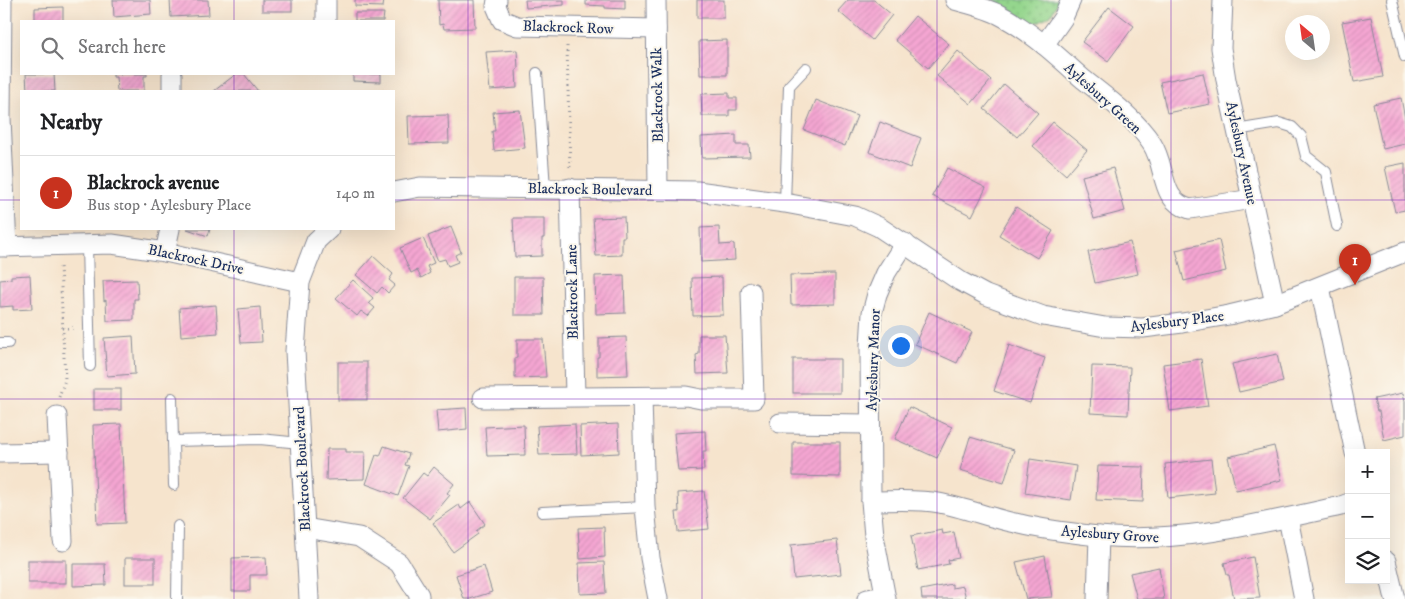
<!DOCTYPE html>
<meta charset="utf-8">
<style>
:root{--surface:#fff;--page:#f6f6f6;--text:#202124;--muted:#757577;--line:#e0e0e0;--accent:#c8321e}
body{margin:0;font-family:"IM FELL DW Pica",serif;background:var(--page);color:var(--text)}
.controls{position:absolute;right:15px;bottom:15px;display:grid;overflow:hidden;border-radius:0px;box-shadow:0 5px 20px #0002}
.controls button{width:45px;height:45px;display:grid;place-items:center;padding:0;border:0;border-bottom:1px solid var(--line);background:var(--surface);color:var(--text);font:25px sans-serif}
.compass{position:absolute;left:1285px;top:15px;width:45px;height:45px;border-radius:50%;background:var(--surface);box-shadow:0 5px 20px #0002;rotate:331deg}
.you{position:absolute;left:900px;top:345px;width:18px;height:18px;margin:-12px;border:4px solid #fff;border-radius:50%;background:#1a73e8;box-shadow:0 0 0 8px #1a73e833}
.badge{display:grid;place-items:center;width:32px;height:32px;border-radius:50%;background:var(--accent);color:#fff;font-size:16px;font-weight:700}
.pin{position:absolute;translate:-50% -41px;filter:drop-shadow(0 1px 2px #0008)}
.pin::after{content:'';position:absolute;top:26px;width:18px;height:15px;background:inherit;clip-path:polygon(0 0,100% 0,50% 100%)}
.list{margin:0;padding:0;list-style:none}
h2{display:flex;justify-content:space-between;align-items:center;height:65px;margin:0;padding:0 20px;font-size:21px}
h2 small{font-size:16px;font-weight:400;color:var(--muted)}
.list li{display:grid;grid-template-columns:32px 1fr auto;gap:15px;align-items:center;box-sizing:border-box;height:75px;padding:0 20px;border-top:1px solid var(--line)}
.list b{display:block;font-size:19px;white-space:nowrap}
.list p{margin:0;font-size:16px;white-space:nowrap;color:var(--muted)}
.list em{font-size:16px;font-style:normal;color:var(--muted)}
.icon{flex:none;width:28px;height:28px;fill:none;stroke:currentColor;stroke-width:2;stroke-linecap:round;stroke-linejoin:round}
.map{position:relative;flex:none;width:1405px;height:599px;overflow:hidden}
.search{position:absolute;background:var(--surface);box-shadow:0 5px 20px #0002;left:20px;top:20px;width:375px;height:55px;display:flex;align-items:center;gap:12px;box-sizing:border-box;padding:0 18px;border-radius:0px;color:var(--muted);font-size:19px}
.panel{position:absolute;background:var(--surface);box-shadow:0 5px 20px #0002;left:20px;top:90px;width:375px;height:140px;border-radius:0px}
.map>svg:first-child{display:block}
.grass{fill:url(#grass-dots);stroke:#588276}
.building{fill:url(#building-hatch)}
.lines{fill:none;stroke-linecap:round;stroke-linejoin:round}
.lane-casing{stroke:#888a96;stroke-width:12}
.street-casing{stroke:#888a96;stroke-width:21}
.path{stroke:#888a96;stroke-width:3;stroke-dasharray:1 4;stroke-linecap:butt}
.lane{stroke:#fff;stroke-width:10}
.street{stroke:#fff;stroke-width:19}
.grid{fill:none;stroke:#7b2cbf;stroke-width:1;stroke-opacity:0.55}
.labels{text-anchor:middle;stroke-width:4;stroke-linejoin:round;paint-order:stroke}
.street-label{font-size:15px;fill:#1b2f5e;stroke:#fbf7ec}
</style>
<div class="map">
<svg width="1405" height="599" viewBox="0 0 1405 599">
<defs>
<pattern id="grass-dots" width="8" height="8" patternUnits="userSpaceOnUse" patternTransform="scale(1.25)"><rect width="8" height="8" fill="#94d68d"/><path d="M2 2h.1M6 6h.1" fill="none" stroke="#7fb87c" stroke-width="1.8" stroke-linecap="round"/></pattern>
<pattern id="building-hatch" width="6" height="6" patternUnits="userSpaceOnUse" patternTransform="scale(1.25)"><rect width="6" height="6" fill="#f5a6d2"/><path d="M-1 1l2-2M0 6l6-6M5 7l2-2" fill="none" stroke="#d18fb7"/></pattern>
</defs>
<rect width="100%" height="100%" fill="#fbf7ec"/>
<filter id="ink" filterUnits="userSpaceOnUse"><feTurbulence type="fractalNoise" baseFrequency=".02" numOctaves="2"/><feDisplacementMap in="SourceGraphic" scale="10" xChannelSelector="R" yChannelSelector="G"/><feConvolveMatrix kernelMatrix="1 2 1 2 8 2 1 2 1" color-interpolation-filters="sRGB"/></filter>
<filter id="wash" filterUnits="userSpaceOnUse"><feTurbulence type="fractalNoise" baseFrequency=".0096" numOctaves="4" result="noise"/><feDisplacementMap in="SourceGraphic" scale="20" xChannelSelector="R" yChannelSelector="G"/><feGaussianBlur stdDeviation="1.12" result="paint"/><feColorMatrix in="noise" values="0 0 0 0 0 0 0 0 0 0 0 0 0 0 0 0 0 1.4 0 .05"/><feComposite in="paint" operator="in"/></filter>
<g filter="url(#wash)">
<rect width="100%" height="100%" fill="#f6e4cd"/>
<path class="grass" d="M993 0H1059L1051 15 1034 24Z"/>
<g id="blocks">
<g class="building">
<path d="M113 0H150L151 14 114 17Z"/>
<path d="M170 0H208L209 15 171 17Z"/>
<rect x="262" y="0" width="30" height="11"/>
<path d="M355 0H384L383 7 355 6Z"/>
<path d="M438 0H474L475 28 444 29 443 24 439 25Z"/>
<path d="M525 0H564V5L526 8Z"/>
<path d="M586 0H625V9L605 8V6L586 5Z"/>
<rect x="697" y="0" width="27" height="18"/>
<path d="M848 0H874L892 15 872 40 838 11Z"/>
<path d="M63 7V21H35V8Z"/>
<path d="M1109 7 1134 26 1108 61 1082 42Z"/>
<path d="M355 13H384L383 21H355Z"/>
<path d="M915 16 949 44 928 68 895 40Z"/>
<path d="M1371 17 1383 77 1354 82 1342 22Z"/>
<path d="M727 40V75H700L699 41Z"/>
<path d="M517 50 518 69 516 70 517 88 490 90 486 52Z"/>
<path d="M958 51 991 80 971 104 937 76Z"/>
<path d="M1203 73 1210 104 1167 113 1160 82Z"/>
<path d="M26 74H54L55 91H27Z"/>
<path d="M113 74H147V76H144V91H117L116 77H113Z"/>
<path d="M236 74H244L258 91H214Z"/>
<path d="M353 74H381V82L353 81Z"/>
<path d="M1004 84 1038 113 1017 137 984 109Z"/>
<path d="M729 93V98H737V110H729V116H702L701 94Z"/>
<path d="M1401 98 1405 119V144L1383 149 1373 104Z"/>
<path d="M816 100 857 116 845 146 804 130Z"/>
<path d="M520 110 525 148 494 151 492 131H495L493 112Z"/>
<path d="M448 115 449 143 409 144 408 116Z"/>
<path d="M880 122 921 138 910 168 869 152Z"/>
<path d="M1053 122 1087 150 1066 175 1033 146Z"/>
<path d="M736 135V145H749L750 157 702 158 701 137Z"/>
<path d="M1405 163V210L1395 212 1385 167Z"/>
<path d="M947 168 986 188 972 216 932 196Z"/>
<path d="M1113 168 1125 211 1094 219 1082 176Z"/>
<path d="M1016 207 1053 231 1037 258 999 235Z"/>
<path d="M624 217 625 237H622V255L596 256 593 218Z"/>
<path d="M513 218H544V238H542V256L515 257Z"/>
<path d="M451 227 461 252 455 255 458 262 448 266 445 259 438 261 428 236Z"/>
<path d="M719 227 720 245 734 244 735 260 701 262 700 228Z"/>
<path d="M187 229H210L208 236Z"/>
<path d="M423 238 434 263 427 266 430 273 421 278 417 270 411 273 400 248Z"/>
<path d="M1219 240 1226 271 1184 281 1176 250Z"/>
<path d="M1130 242 1138 274 1095 283 1088 252Z"/>
<path d="M373 256 393 274 389 280 395 285 388 293 382 287 377 293 356 275Z"/>
<path d="M835 274V304L791 305 790 275Z"/>
<path d="M30 275 32 309 13 310V306L0 307V280L11 279V276Z"/>
<path d="M624 275 625 313 596 314 595 276Z"/>
<path d="M514 277H543L544 315H514Z"/>
<path d="M722 277 723 315 693 316 692 278Z"/>
<path d="M137 280 138 299H134V320L107 321 106 300 104 301 103 281Z"/>
<path d="M353 280 373 298 369 303 375 308 368 316 361 311 357 316 336 298Z"/>
<path d="M216 305 218 333 181 336 179 308Z"/>
<path d="M260 307 262 342 241 343 238 309Z"/>
<path d="M929 312 972 332 957 363 915 344Z"/>
<path d="M699 335H725L728 373 697 374 696 355 699 354Z"/>
<path d="M133 336 135 374 107 376 104 338Z"/>
<path d="M626 337 628 375 597 376V357H599V338Z"/>
<path d="M517 339H543L546 377 515 378V358H517Z"/>
<path d="M1009 345 1045 358 1030 403 994 391Z"/>
<path d="M1277 354 1283 382 1239 392 1232 364Z"/>
<rect x="793" y="359" width="47" height="34"/>
<path d="M1201 359 1208 406 1170 411 1163 364Z"/>
<rect x="338" y="362" width="29" height="38"/>
<path d="M1092 366 1130 367 1128 415 1090 413Z"/>
<rect x="94" y="389" width="27" height="21"/>
<path d="M1403 393 1405 401V435L1384 440 1379 411H1377L1374 399Z"/>
<path d="M909 407 952 427 937 458 895 439Z"/>
<path d="M466 408 467 429 438 432 436 410Z"/>
<path d="M121 424 125 523 97 524 93 425Z"/>
<path d="M575 424 577 454 539 455 537 426Z"/>
<path d="M618 424 619 453 581 455 580 426Z"/>
<path d="M524 425 525 455 487 456 485 427Z"/>
<path d="M705 431 706 451H703L704 470 678 471 674 433Z"/>
<path d="M970 437 1014 450 1004 483 960 470Z"/>
<path d="M793 442H840V477L793 476Z"/>
<path d="M384 446 409 454 405 465 409 466 398 496 366 484 376 455 380 456Z"/>
<path d="M1274 446 1282 480 1236 490 1228 457Z"/>
<path d="M327 449H346V452H365L364 479 326 480Z"/>
<path d="M1030 459 1076 466 1071 500 1025 493Z"/>
<path d="M1211 459 1215 493 1168 498 1165 464Z"/>
<path d="M1098 466 1144 467 1143 502 1096 500Z"/>
<path d="M434 467 454 484 447 493 450 495 430 519 403 498 423 473 427 476Z"/>
<path d="M704 491 709 529 678 532 676 512H679L678 493Z"/>
<path d="M470 502 485 524 476 531 478 534 453 552 433 523 459 505 461 509Z"/>
<path d="M604 527 605 557 580 559 578 528Z"/>
<path d="M942 530 943 534 954 532 959 558 948 560 949 564 918 570 911 536Z"/>
<path d="M837 540 841 574 794 579 791 545Z"/>
<path d="M1045 556 1052 597 1026 599 1016 562Z"/>
<path d="M266 557 267 575H250V591H232V558Z"/>
<path d="M1253 557 1260 598 1234 599 1229 575H1227L1224 563Z"/>
<rect x="125" y="558" width="30" height="26"/>
<rect x="28" y="560" width="38" height="23"/>
<path d="M604 562 606 593 580 594 579 563Z"/>
<path d="M73 564H105L106 585 73 586Z"/>
<path d="M484 566 492 592 470 599H464L456 575Z"/>
<path d="M1159 567 1164 599H1137L1130 573Z"/>
<path d="M952 584V588L963 586 966 599H922L921 590Z"/>
</g>
</g>
</g>
<g filter="url(#ink)">
<use href="#blocks" fill-opacity="0" stroke="#888a96" stroke-width="1"/>
<g class="lines">
<defs>
<g id="lane">
<path d="M1392 0 1405 57"/>
<path d="M537 73 545 188"/>
<path d="M1236 130 1279 123 1292 127 1301 136 1306 156 1326 172 1337 226"/>
<path d="M785 203 789 86 806 68"/>
<path d="M87 245 90 366"/>
<path d="M0 343H8"/>
<path d="M172 398 174 485"/>
<path d="M173 441 260 439 300 443"/>
<path d="M542 512 645 507"/>
<path d="M177 599 178 526"/>
</g>
<g id="street">
<path d="M2 0 1 118 7 247"/>
<path d="M497 0 496 6 502 20 517 26 656 29"/>
<path d="M656 0 658 190"/>
<path d="M955 0C970 4 985 8 998 14 1030 30 1057 56 1083 79 1107 98 1135 118 1152 144 1167 167 1159 201 1190 209L1252 199"/>
<path d="M1223 0 1221 48 1226 80 1275 304"/>
<path d="M326 21V0"/>
<path d="M1044 45 1063 18 1071 0"/>
<path d="M172 91V74"/>
<path d="M570 188 575 396"/>
<path d="M394 192 420 187 697 191 785 203 855 216 879 227 960 281 986 295 1043 316 1105 327 1143 328 1182 323 1229 315 1275 304 1405 252"/>
<path d="M0 247 112 244 165 252 300 282"/>
<path d="M165 252 170 229"/>
<path d="M1320 287 1355 453"/>
<path d="M642 397 645 507 650 558 658 599"/>
<path d="M483 398 686 396 701 399H754L751 292"/>
<path d="M57 416 63 541"/>
<path d="M780 423 870 424"/>
<path d="M0 453 59 452"/>
<path d="M871 501C894 501 917 499 939 503 966 508 993 519 1020 524 1045 530 1072 533 1098 536 1181 544 1261 523 1341 506L1349 503"/>
<path d="M1288 518 1304 599"/>
<path d="M305 528 359 537 399 563 419 595V599"/>
<path d="M1386 561 1395 599"/>
<path d="M309 599 295 351 300 282 316 241 329 229"/>
<path d="M867 599 885 596"/>
<path d="M886 599 874 536 871 501 870 346 872 313 877 294 886 273 905 243"/>
<path d="M1097 599 1099 536"/>
</g>
</defs>
<use href="#lane" class="lane-casing"/>
<use href="#street" class="street-casing"/>
<g class="path">
<path d="M567 46 570 170"/>
<path d="M62 328H74"/>
<path d="M59 397 65 380 60 264"/>
</g>
<use href="#lane" class="lane"/>
<use href="#street" class="street"/>
</g>
</g>
<path class="grid" d="M234 0V21M468 0V599M702 0V599M937 0V599M1171 0V599M234 74V91M0 200H21M394 200H1405M234 229V599M0 399H1405"/>
<g class="labels">
<g class="street-label">
<text transform="translate(568 27) rotate(2)" y="5">Blackrock Row</text>
<text transform="translate(657 95) rotate(-91)" y="5">Blackrock Walk</text>
<text transform="translate(1103 98) rotate(42)" y="5">Aylesbury Green</text>
<text transform="translate(1242 153) rotate(78)" y="5">Aylesbury Avenue</text>
<text transform="translate(590 189) rotate(1)" y="5">Blackrock Boulevard</text>
<text transform="translate(196 259) rotate(12)" y="5">Blackrock Drive</text>
<text transform="translate(572 292) rotate(-91)" y="5">Blackrock Lane</text>
<text transform="translate(1177 321) rotate(-7)" y="5">Aylesbury Place</text>
<text transform="translate(873 360) rotate(-88)" y="5">Aylesbury Manor</text>
<text transform="translate(302 469) rotate(-93)" y="5">Blackrock Boulevard</text>
<text transform="translate(1110 534) rotate(4)" y="5">Aylesbury Grove</text>
</g>
</g>
</svg>
<div class="controls">
<button>+</button>
<button>−</button>
<button><svg class="icon" aria-label="layers" viewBox="0 0 24 24"><path d="M12 4l9 5-9 5-9-5zM3 14l9 5 9-5"/></svg></button>
</div>
<svg class="compass" viewBox="-18 -18 36 36"><path d="M0-13l5 13h-10z" fill="#e53935"/><path d="M0 13l5-13h-10z" fill="#757577"/></svg>
<div class="you"></div>
<div class="pin badge" style="left:1355px;top:285px">1</div>
<div class="search"><svg class="icon" aria-label="search" viewBox="0 0 24 24"><circle cx="10" cy="10" r="6"/><path d="M15 15l6 6"/></svg>Search here</div>
<section class="panel">
<h2>Nearby<small></small></h2>
<ul class="list">
<li><span class="badge">1</span><div><b>Blackrock avenue</b><p>Bus stop · Aylesbury Place</p></div><em>140 m</em></li>
</ul>
</section>
</div>
